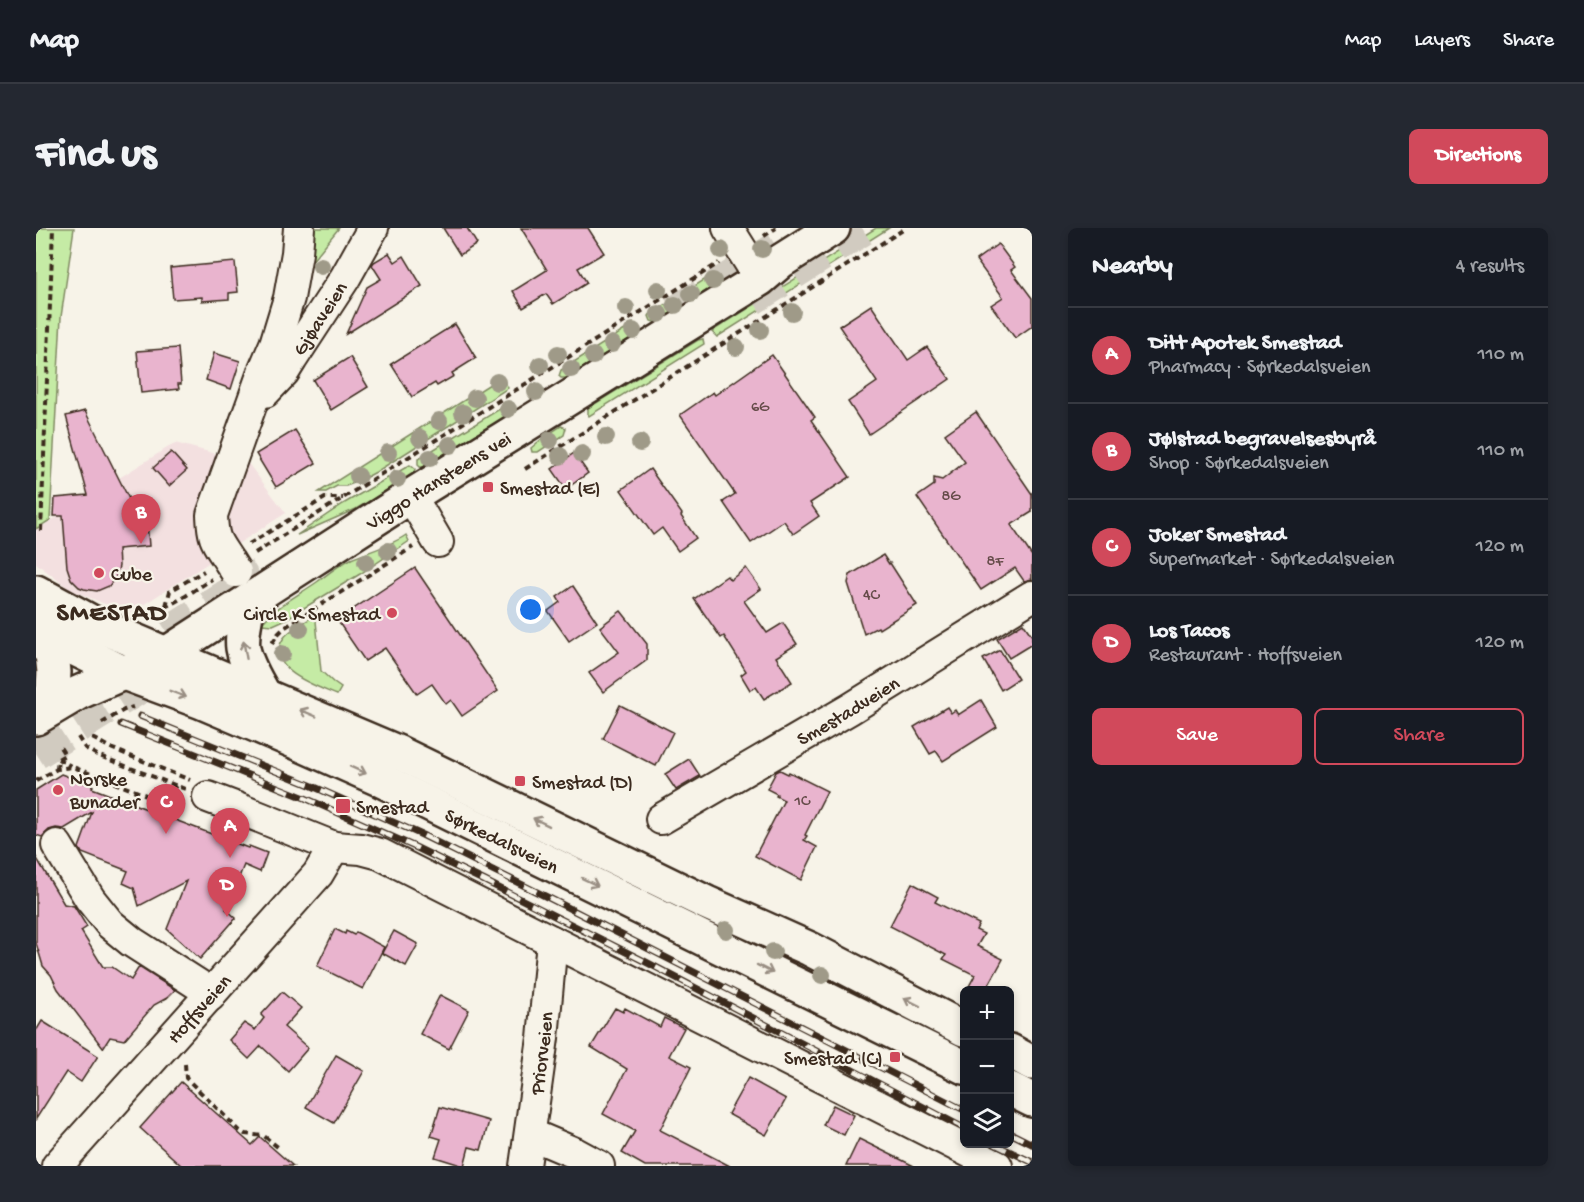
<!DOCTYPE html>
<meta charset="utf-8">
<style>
:root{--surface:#171b24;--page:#242831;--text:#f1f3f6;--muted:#9ea1a6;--line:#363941;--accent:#d1495b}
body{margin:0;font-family:"Gochi Hand",sans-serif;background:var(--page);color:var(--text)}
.controls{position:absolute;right:18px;bottom:18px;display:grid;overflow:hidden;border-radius:9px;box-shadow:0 3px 9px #0003}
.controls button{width:54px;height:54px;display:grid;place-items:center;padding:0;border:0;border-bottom:2px solid var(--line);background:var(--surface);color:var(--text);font:30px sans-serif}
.you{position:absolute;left:495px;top:382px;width:21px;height:21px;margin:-15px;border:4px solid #fff;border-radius:50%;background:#1a73e8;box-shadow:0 0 0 9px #1a73e833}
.badge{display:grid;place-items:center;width:39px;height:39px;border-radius:50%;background:var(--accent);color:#fff;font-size:20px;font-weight:700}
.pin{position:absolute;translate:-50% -50px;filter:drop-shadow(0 2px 3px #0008)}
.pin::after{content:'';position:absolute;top:32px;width:21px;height:18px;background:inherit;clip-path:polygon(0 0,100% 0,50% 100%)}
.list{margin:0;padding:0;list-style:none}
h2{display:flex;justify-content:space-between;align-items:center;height:78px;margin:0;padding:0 24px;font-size:26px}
h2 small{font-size:20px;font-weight:400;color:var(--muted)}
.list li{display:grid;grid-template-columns:39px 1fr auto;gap:18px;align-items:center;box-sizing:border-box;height:96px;padding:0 24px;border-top:2px solid var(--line)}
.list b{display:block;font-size:22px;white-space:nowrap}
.list p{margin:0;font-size:20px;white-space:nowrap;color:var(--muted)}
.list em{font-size:20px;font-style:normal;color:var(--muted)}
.actions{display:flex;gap:12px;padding:18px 24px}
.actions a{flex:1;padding:14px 0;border:2px solid var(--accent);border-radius:9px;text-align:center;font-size:21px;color:var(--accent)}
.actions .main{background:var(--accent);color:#fff}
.icon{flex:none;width:33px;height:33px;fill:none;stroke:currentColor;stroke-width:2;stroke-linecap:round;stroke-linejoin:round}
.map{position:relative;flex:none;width:996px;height:938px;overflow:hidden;border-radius:9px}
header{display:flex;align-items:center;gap:36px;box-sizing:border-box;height:84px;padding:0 30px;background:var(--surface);border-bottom:2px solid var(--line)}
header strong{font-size:28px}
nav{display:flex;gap:33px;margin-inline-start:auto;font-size:21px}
.intro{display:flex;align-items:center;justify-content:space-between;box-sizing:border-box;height:144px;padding:0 36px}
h1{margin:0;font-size:42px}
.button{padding:15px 27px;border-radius:9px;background:var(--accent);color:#fff;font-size:21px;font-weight:700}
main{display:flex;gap:36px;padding:0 36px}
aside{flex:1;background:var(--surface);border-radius:9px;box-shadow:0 3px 9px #0003}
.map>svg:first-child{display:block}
.built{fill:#f3e0e0}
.green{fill:#c5eba5;stroke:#808a62;stroke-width:1.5}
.building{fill:#e9b4ce;stroke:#3b2a1e;stroke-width:1.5}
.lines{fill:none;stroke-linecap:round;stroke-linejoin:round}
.highway-tunnel{stroke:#d1cbc0;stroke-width:33;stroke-dasharray:33 16;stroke-linecap:butt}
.minor-casing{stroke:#3b2a1e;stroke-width:34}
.major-casing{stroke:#3b2a1e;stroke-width:38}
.path{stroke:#3b2a1e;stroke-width:4;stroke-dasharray:6 4.5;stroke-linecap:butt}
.minor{stroke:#f7f3e8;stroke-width:30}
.major{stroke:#f7f3e8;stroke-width:33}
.rail-casing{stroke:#3b2a1e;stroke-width:7}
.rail{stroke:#f7f3e8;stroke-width:4.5;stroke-dasharray:14;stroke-linecap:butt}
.minor-bridge-casing{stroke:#3b2a1e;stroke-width:34;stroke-linecap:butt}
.minor-bridge{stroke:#f7f3e8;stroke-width:30}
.tree{fill:#9f9a88}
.oneway{stroke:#998e83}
.poi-dot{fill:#d1495b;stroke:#f7f3e8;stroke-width:2}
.labels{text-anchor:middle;stroke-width:4.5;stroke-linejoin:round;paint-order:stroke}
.number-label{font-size:16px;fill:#664c4a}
.street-label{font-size:20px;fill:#3b2a1e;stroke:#f7f3e8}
.poi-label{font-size:20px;fill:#3b2a1e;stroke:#f7f3e8;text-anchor:start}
.district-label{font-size:26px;font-weight:bold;letter-spacing:1.5px;fill:#3b2a1e;stroke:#f7f3e8}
</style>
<header>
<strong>Map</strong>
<nav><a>Map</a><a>Layers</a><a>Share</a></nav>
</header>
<div class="intro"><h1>Find us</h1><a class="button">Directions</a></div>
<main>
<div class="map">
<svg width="996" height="938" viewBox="0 0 996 938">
<rect width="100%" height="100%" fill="#f7f3e8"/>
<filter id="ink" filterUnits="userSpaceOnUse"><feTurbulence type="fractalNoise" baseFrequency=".0167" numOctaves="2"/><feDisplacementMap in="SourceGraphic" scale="12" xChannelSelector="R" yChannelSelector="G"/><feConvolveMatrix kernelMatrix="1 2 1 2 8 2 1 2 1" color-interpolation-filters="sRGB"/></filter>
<g filter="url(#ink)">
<path class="built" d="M139 215 211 234 250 285 93 386 33 361 0 335V302Z"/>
<g class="green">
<path d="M0 0H38L25 89 14 292 0 301Z"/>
<path d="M276 0H303L276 33Z"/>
<path d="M840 0H853L681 109 676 104 681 100Z"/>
<path d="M697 34 705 41 656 72 651 70 650 64 652 62Z"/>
<path d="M641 70H645L647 73V77L644 80 621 95 615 93 613 88 615 85Z"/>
<path d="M595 98H598L601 100 600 107 531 150H525L523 148 525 142Z"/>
<path d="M667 111 668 116 553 188 552 186V180L662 112Z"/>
<path d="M467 150 472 160 340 244 321 254 310 258H301L290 264H283L454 156Z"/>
<path d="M475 174 477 175 479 179 478 184 389 239H384L382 237V231Z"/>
<path d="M525 198 530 200 528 207 502 224H496L495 220 508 209Z"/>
<path d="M374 237 379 241 377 247 320 281 261 307 307 276Z"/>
<path d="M370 307 373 313 372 314 324 346 248 392 237 397 225 396C242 377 261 368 281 354 292 346 302 337 315 331 334 323 354 318 370 307Z"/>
<path d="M278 388 280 393 285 443 298 455 305 460 301 467C280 458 228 441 247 411 253 401 268 395 278 388Z"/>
</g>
<g class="building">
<path d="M407 0H431L441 16 424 27Z"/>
<path d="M485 0H552L568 25 542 40 551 55 517 76 510 66 487 80 477 63 511 42Z"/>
<path d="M962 16 979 39 975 42 996 70V98L979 110 955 77 967 69 940 32Z"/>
<path d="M353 25 359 34 368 28 386 58 310 106 331 59 345 51 336 37 338 34Z"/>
<path d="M199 34 202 64 193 65V71L166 73V69L137 71 134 40Z"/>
<path d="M835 77 872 132 891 119 914 151 833 206 812 174 841 154 803 98Z"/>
<path d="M419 96 440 130 416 145 418 148 401 158 399 155 376 169 355 136Z"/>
<path d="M142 120 145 156H142L143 161 105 165 101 123Z"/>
<path d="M178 125 204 133 195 161 170 152Z"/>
<path d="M736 127 779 189 775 192 814 249 774 275 783 288 757 306 748 293 715 315 687 274 699 266 644 187 677 164 679 167Z"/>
<path d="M314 129 332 159 295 182 277 152Z"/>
<path d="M49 183 99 283 110 282 113 318 82 321 83 338 81 347 73 358 61 363 48 361 43 359 35 351 31 339 27 288H18L19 270 52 267 30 188Z"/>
<path d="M940 184 996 266V284L975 297 996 328V351L988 353 979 340 945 362 881 269 898 257V250L906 252 929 234 909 206Z"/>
<path d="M259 202 280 235 240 259 220 226Z"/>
<path d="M135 224 151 242 133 258 117 240Z"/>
<path d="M538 225 552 245 530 261 516 241Z"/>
<path d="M614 241 646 286 645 288 660 310 642 323 626 300 617 307 585 262Z"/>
<path d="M847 327 853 336 854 335 881 377 843 401 842 399 828 406 812 355 814 347Z"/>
<path d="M379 340 462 463 426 488 415 472 410 476 396 456 381 466 349 420 329 433 301 392Z"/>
<path d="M710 340 725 361 708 373 731 405 747 395 761 416 740 429 756 454 728 471 720 459 714 462 705 447 710 443 688 408 685 410 658 371 691 348 694 352Z"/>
<path d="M537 358 561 394 533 413 512 383 524 374 521 369Z"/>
<path d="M585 383 611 416V432L567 464 553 445 583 424 564 399Z"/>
<path d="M987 395 996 408V416L973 430 961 411Z"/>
<path d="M964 422 982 451 965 462 947 431Z"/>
<path d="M945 472 961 499 907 533 900 523 894 526 878 499 911 479 915 485 919 482 922 487Z"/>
<path d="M584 477 637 504 620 538 567 511Z"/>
<path d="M653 531 664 548 640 562 629 546Z"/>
<path d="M744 542 752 546 753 544 791 563 769 607 771 608 768 612 781 619 765 652 719 628 748 572 740 568 741 566 731 561 740 544Z"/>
<path d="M25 546 57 558 56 560 212 620 213 618 231 625 224 644 208 637 190 681 200 690 164 731 131 701 150 653 103 678 98 660 87 655 92 643 46 625 43 620 56 584 28 601 20 600 13 602 6 609 0 607V562Z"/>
<path d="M0 629 28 676 38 678 51 699 45 703 67 739H76L95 752 103 739 139 762 131 770 118 777 88 812 74 809 67 820 22 761 15 747 7 738 0 715Z"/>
<path d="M876 655 902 669 899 674 943 696 940 702 948 706 941 718 967 731 950 762H931L939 747 907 731 910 727 854 698Z"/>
<path d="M299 701 309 706 310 703 318 707 320 704 348 719 327 761 281 738Z"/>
<path d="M358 703 382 716 370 738 346 725Z"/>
<path d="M246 764 265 780 248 799 272 820 252 843 225 818 213 831 193 812 208 795 219 802 228 790 225 787Z"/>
<path d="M404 767 433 782 413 821 384 806Z"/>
<path d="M579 780 587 784 589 780 624 799 628 790 648 800 633 828 655 839 624 902 694 938H609L586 925 599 903 567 886 591 841 555 819Z"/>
<path d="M6 793 62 828 45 854 30 844 0 891V803Z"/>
<path d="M300 827 328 843 298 895 270 879Z"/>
<path d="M712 850 750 871 730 907 692 886Z"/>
<path d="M145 854 216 917 224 909 257 938H146L104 900Z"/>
<path d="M797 877 818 887 808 907 787 897Z"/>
<path d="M404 879 453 893 445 922 433 919 428 938 399 929 405 911 395 908Z"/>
<path d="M823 911 878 938H810Z"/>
</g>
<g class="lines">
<g class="highway-tunnel">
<path d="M716 71 829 0"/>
<path d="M638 85 741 20"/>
<path d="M90 431 224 346"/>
<path d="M0 525 133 441"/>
</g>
<defs>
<g id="minor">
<path d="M692 0 724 51"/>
<path id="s1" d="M229 164 248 144 256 131 309 50 337 0"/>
<path d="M375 268 402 314"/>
<path d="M193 333C180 313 177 312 176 287L227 144 239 116 253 70 261 25 263 0"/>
<path d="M172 569 201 580 298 619 325 621 344 626 961 938"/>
<path id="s2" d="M625 591 814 481 996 368"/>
<path d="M21 617 54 671 74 696 96 714 166 759 174 768"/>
<path d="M494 906 539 925 563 938"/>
<path id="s3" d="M21 938 282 646 298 619"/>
<path id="s4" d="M489 938 507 810 516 713"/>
</g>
<g id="major">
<path d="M0 364 57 395 363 525 671 675 774 721 928 801"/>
<path d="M213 373C210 387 205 405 207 420 210 437 220 452 228 467"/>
<path id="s5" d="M0 397 41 422 88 445 166 474 260 514 343 551 928 839"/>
<path d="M0 403 16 426 18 444 17 462 11 476 0 489"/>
<path id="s6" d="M0 490 42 465 130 426 375 268 724 51 745 33 797 0"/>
<path d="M974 823 996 835"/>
<path d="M974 861 996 872"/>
</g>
</defs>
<use href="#minor" class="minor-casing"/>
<use href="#major" class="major-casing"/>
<g class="path">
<path d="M728 8 740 0"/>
<path d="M489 241 870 0"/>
<path d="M5 303 17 0"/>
<path d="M213 316 289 270H307"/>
<path d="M219 325 683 35"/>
<path d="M130 378 134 363 168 343"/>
<path d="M108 385C132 382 155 364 176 351"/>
<path d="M236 415 242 406 248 400 377 319"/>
<path d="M66 495 88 482 97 479"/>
<path d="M42 509 49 520 61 527 149 561"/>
<path d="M56 510 77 521 154 552"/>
<path d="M22 531 35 538"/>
<path d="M21 541 22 531 29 527 24 519"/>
<path d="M0 553 21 541 37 539 110 567C123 568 130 567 140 558"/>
<path d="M149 836 150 850 204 903 209 906 228 908 243 920"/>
</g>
<use href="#minor" class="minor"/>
<use href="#major" class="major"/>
<defs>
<g id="rail">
<path d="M104 488 274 557 386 607 523 675 928 882"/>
<path d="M85 496 269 570 379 619 449 653 610 734 928 900"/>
<path d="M974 905 996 916"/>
<path d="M958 916 996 934"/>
</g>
</defs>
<use href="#rail" class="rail-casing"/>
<use href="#rail" class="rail"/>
<defs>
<path id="minor-bridge" d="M193 333 200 344"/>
</defs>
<use href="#minor-bridge" class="minor-bridge-casing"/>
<use href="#minor-bridge" class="minor-bridge"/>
</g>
<g class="tree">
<circle cx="726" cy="21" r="9"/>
<circle cx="685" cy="22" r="9"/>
<circle cx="285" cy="38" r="9"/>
<circle cx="677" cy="53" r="9"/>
<circle cx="622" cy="62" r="9"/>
<circle cx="655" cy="66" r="9"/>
<circle cx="639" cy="77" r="9"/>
<circle cx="590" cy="80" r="9"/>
<circle cx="756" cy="84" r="9"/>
<circle cx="623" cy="86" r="9"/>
<circle cx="724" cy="102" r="9"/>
<circle cx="597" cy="103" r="9"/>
<circle cx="576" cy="116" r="9"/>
<circle cx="700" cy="119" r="9"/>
<circle cx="522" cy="126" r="9"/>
<circle cx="557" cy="128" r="9"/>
<circle cx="504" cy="137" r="9"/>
<circle cx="535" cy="141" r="9"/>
<circle cx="461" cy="154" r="9"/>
<circle cx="500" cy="164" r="9"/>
<circle cx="439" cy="170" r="9"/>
<circle cx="472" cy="181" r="9"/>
<circle cx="427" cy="185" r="9"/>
<circle cx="403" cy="193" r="9"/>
<circle cx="570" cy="209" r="9"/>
<circle cx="384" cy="210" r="9"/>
<circle cx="514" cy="212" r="9"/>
<circle cx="604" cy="215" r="9"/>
<circle cx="414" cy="217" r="9"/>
<circle cx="352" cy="225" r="9"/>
<circle cx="546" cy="226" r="9"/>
<circle cx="524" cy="228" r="9"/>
<circle cx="394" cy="230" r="9"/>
<circle cx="322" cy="248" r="9"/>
<circle cx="361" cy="251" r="9"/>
<circle cx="352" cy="323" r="9"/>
<circle cx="330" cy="334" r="9"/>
<circle cx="264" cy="401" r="9"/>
<circle cx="246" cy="426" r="9"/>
<circle cx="690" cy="702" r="9"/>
<circle cx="737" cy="724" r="9"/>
<circle cx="786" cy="747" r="9"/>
</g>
<defs><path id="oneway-shaft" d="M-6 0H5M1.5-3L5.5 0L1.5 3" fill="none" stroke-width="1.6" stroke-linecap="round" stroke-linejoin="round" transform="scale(1.5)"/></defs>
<g class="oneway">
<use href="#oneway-shaft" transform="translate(209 422) rotate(-100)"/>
<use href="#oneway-shaft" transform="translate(142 466) rotate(21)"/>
<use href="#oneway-shaft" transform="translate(272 485) rotate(-157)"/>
<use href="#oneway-shaft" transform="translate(322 542) rotate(24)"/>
<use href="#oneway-shaft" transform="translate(505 594) rotate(-154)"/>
<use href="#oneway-shaft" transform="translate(554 654) rotate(26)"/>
<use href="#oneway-shaft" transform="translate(729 741) rotate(27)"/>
<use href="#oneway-shaft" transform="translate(876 774) rotate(-153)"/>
</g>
</g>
<g class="poi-dot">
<rect x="446" y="253" width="12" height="12" rx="3"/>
<circle cx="63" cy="345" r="6"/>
<circle cx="356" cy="385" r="6"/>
<rect x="478" y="547" width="12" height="12" rx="3"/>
<circle cx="22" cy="562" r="6"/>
<rect x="299" y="570" width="16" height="16" rx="3"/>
<rect x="853" y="823" width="12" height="12" rx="3"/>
</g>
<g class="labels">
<g class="number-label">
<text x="724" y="183">6G</text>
<text x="915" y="272">8G</text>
<text x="959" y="337">8F</text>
<text x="835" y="371">4C</text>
<text x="766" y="577">1C</text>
</g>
<g class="street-label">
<text dy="7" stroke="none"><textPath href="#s1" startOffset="92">Gjøaveien</textPath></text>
<text dy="7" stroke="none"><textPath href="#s6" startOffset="468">Viggo Hansteens vei</textPath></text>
<text dy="7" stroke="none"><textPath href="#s2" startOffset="216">Smestadveien</textPath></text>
<text dy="7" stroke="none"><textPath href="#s5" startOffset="514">Sørkedalsveien</textPath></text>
<text dy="7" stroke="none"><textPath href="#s3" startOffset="212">Hoffsveien</textPath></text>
<text dy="7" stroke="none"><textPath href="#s4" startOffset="114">Priorveien</textPath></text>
</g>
<g class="poi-label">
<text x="464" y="266">Smestad (E)</text>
<text x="75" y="352">Cube</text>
<text x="344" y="392" text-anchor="end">Circle K Smestad</text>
<text x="34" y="557">Norske<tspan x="34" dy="23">Bunader</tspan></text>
<text x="496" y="560">Smestad (D)</text>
<text x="320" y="585">Smestad</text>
<text x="847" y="836" text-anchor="end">Smestad (C)</text>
</g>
<g class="district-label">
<text x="76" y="392">SMESTAD</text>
</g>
</g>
</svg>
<div class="controls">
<button>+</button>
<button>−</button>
<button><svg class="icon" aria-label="layers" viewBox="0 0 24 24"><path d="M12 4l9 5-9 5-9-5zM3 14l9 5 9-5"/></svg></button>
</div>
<div class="you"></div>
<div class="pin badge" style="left:194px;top:630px">A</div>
<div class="pin badge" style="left:105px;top:316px">B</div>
<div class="pin badge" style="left:130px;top:606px">C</div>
<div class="pin badge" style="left:191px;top:689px">D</div>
</div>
<aside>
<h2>Nearby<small>4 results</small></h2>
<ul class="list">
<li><span class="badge">A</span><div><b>Ditt Apotek Smestad</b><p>Pharmacy · Sørkedalsveien</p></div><em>110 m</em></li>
<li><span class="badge">B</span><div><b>Jølstad begravelsesbyrå</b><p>Shop · Sørkedalsveien</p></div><em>110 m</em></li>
<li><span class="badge">C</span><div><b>Joker Smestad</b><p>Supermarket · Sørkedalsveien</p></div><em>120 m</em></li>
<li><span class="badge">D</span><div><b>Los Tacos</b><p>Restaurant · Hoffsveien</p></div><em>120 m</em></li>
</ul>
<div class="actions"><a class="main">Save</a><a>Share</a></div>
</aside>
</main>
